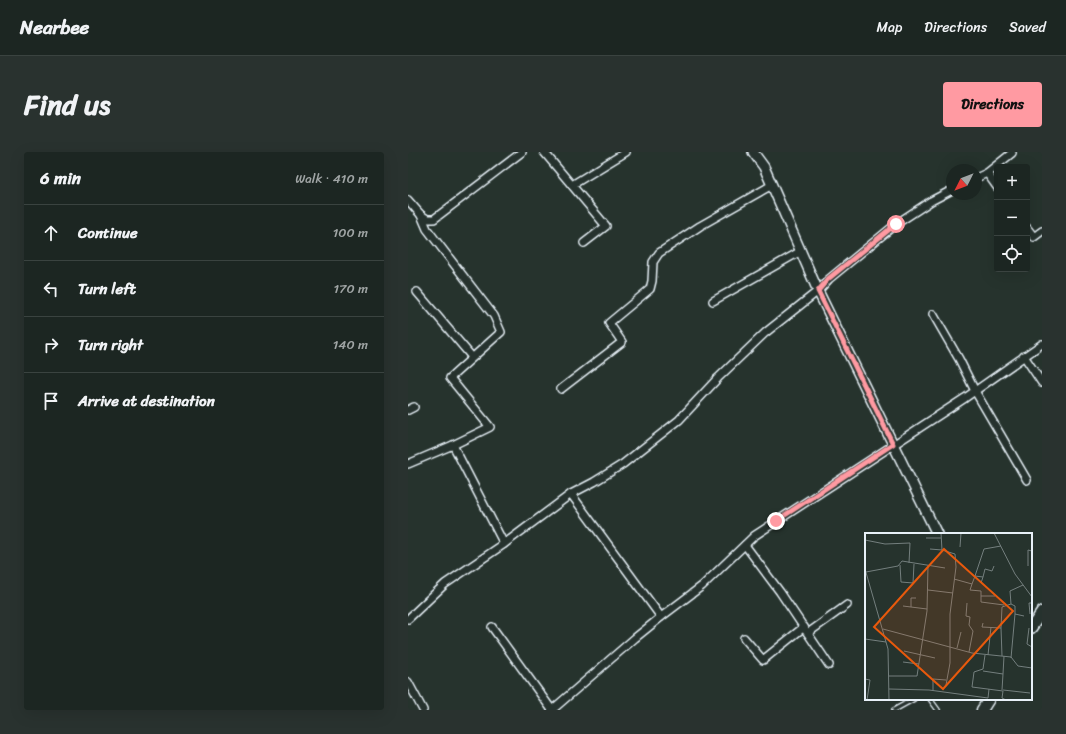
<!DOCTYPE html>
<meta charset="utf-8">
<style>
:root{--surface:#1c2622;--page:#29322f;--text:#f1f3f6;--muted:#a0a5a5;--line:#3a4340;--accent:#ff9aa2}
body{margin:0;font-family:Sriracha,sans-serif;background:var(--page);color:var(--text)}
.controls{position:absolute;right:12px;top:12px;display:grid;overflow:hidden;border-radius:4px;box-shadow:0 4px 16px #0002}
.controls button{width:36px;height:36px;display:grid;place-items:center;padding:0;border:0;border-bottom:1px solid var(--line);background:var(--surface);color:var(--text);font:20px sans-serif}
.compass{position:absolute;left:538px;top:12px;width:36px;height:36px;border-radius:50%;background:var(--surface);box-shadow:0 4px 16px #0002;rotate:228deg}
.stop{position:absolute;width:12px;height:12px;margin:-9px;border:3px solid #ff9aa2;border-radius:50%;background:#fff}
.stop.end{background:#ff9aa2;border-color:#fff;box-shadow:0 1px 4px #0008}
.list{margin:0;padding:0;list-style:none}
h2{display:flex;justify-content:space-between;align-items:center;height:52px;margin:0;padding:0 16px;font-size:17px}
h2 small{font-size:13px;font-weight:400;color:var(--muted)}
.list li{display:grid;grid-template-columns:26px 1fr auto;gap:12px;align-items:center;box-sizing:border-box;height:56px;padding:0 16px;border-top:1px solid var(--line)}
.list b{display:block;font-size:15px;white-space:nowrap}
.list em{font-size:13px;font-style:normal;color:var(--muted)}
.icon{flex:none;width:22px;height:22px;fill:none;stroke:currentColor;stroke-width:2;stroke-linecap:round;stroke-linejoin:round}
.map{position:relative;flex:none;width:634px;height:558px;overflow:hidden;border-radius:4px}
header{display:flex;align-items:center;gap:24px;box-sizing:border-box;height:56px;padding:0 20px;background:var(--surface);border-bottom:1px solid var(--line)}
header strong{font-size:19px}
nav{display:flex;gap:22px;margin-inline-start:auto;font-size:14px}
.intro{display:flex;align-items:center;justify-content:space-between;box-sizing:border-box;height:96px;padding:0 24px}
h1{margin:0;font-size:28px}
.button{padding:10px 18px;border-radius:4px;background:var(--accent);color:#111;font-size:14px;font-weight:700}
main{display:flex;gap:24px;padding:0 24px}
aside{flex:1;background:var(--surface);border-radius:4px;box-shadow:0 4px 16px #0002}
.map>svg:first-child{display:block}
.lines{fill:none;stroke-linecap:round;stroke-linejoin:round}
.service-casing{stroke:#e8f1f8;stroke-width:6}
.minor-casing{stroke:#e8f1f8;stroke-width:10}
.tertiary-casing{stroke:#e8f1f8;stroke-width:12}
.secondary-casing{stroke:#e8f1f8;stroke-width:13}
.service{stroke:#26332d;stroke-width:3.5}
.minor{stroke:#26332d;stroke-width:7}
.tertiary{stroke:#26332d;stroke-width:9}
.secondary{stroke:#26332d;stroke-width:10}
.route{stroke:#ff9aa2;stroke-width:5}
.inset-road{fill:none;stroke:#747f7e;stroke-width:1}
.view{fill:#e8590c;fill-opacity:0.15;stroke:#e8590c;stroke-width:2}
.inset-edge{fill:none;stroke:#e8f1f8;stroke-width:2}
</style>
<header>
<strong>Nearbee</strong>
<nav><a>Map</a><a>Directions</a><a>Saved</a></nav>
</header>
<div class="intro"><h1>Find us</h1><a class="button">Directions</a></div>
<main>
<aside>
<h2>6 min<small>Walk · 410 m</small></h2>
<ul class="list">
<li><svg class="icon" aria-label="ahead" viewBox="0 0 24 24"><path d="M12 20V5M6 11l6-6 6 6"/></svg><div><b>Continue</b></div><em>100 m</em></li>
<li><svg class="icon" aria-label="left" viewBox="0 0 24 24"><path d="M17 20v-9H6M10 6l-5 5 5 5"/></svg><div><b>Turn left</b></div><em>170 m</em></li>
<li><svg class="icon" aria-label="right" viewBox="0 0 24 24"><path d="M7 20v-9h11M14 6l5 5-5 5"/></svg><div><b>Turn right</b></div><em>140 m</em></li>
<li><svg class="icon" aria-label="arrive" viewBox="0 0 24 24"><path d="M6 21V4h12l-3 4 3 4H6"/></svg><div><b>Arrive at destination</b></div></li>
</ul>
</aside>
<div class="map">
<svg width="634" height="558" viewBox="0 0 634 558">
<rect width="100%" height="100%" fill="#26332d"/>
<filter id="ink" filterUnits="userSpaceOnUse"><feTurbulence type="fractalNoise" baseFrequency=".025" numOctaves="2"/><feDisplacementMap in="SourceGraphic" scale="8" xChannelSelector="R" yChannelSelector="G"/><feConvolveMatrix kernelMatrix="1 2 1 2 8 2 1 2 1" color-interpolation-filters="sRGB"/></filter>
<g filter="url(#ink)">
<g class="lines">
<defs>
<g id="service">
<path d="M522 547 530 558"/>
<path d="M486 558 506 547"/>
</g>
<g id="minor">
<path d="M136 0 198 74 176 91"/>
<path d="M579 21 589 35"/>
<path d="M568 26 579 21 604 1"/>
<path d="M164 33 218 0"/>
<path d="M0 48 13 63 19 67H26L114 0"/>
<path d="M13 63 19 77 86 164 93 180 42 226 82 275 45 293 96 392"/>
<path d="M619 76 626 85 634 79"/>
<path d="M9 140 64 205"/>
<path d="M305 149 393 99"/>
<path d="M525 162 551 207 567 239 619 328"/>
<path d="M616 204 634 231"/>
<path d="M153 237 214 190 201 171 242 137 244 129 245 110 251 101 292 74 364 33"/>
<path d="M0 258 6 255"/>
<path d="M0 312 45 293"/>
<path d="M163 342 253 465"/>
<path d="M337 393 372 440 421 513"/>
<path d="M0 467 37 432 96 392 163 342 186 330 215 312 271 268 310 226 357 181 410 139 421 127 488 72 523 49 544 38"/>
<path d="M84 475 144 558"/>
<path d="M400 481 439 453"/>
<path d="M336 486 355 508 396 475"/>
<path d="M0 530 15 558"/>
<path d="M144 558 227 486 253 465 294 434 346 384 557 246 634 192"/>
</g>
<path id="tertiary" d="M345 0 356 15 410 139 529 382"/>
<g id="secondary">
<path d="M623 476 634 460"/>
<path d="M574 558 581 547"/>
</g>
</defs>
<use href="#service" class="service-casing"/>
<use href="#minor" class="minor-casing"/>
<use href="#tertiary" class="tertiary-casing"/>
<use href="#secondary" class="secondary-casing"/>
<use href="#service" class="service"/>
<use href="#minor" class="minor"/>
<use href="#tertiary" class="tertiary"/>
<use href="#secondary" class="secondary"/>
</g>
</g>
<g class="lines" filter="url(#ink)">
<path class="route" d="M368 369 485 292 410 139 420 127 488 72"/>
</g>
<g transform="translate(457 381)">
<rect width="167" height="167" fill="#26332d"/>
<path class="inset-road" d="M76 0 77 17 90 21 91 34 85 81V130L81 152M129 0 150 41 167 64M61 5H76M0 7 20 11 45 10 44 30M95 14 96 0M65 16 77 17M35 32 36 49 48 50 49 31M163 33V17L167 18M0 36 23 116 24 167M1 39 33 33 37 28 80 35M110 43 119 16 136 13M118 44 120 36 127 38 129 33M89 46 107 51 105 57 116 58V69L139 72M107 51 110 43 118 44 116 50M63 57 88 60M116 63H130M102 70 101 83 105 84 104 92 108 98 104 119M146 71 150 73V81M38 73 62 76M46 74V65H51M165 81 164 70H167M118 90 117 94 136 95 137 74 146 71 145 58 158 52M136 95 137 123M164 95 162 111 167 114M18 96 107 120 146 124 153 133 167 135M0 106 21 109M92 115 96 99M39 118 70 125M120 122 118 136 109 139 107 154 138 158 137 165 141 167M123 122 126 94M146 125 150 81 159 83M38 129 54 131M118 138 138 141 139 123M24 143H52L62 78 63 33M0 146 5 147 2 167M24 156 64 157 123 165 124 156M137 157 138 141M138 157 165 160M68 158V146L81 147"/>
<path class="view" d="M79 16 148 78 78 156 9 94Z"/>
<rect width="167" height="167" class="inset-edge"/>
</g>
</svg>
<div class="controls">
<button>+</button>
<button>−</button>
<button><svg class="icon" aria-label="locate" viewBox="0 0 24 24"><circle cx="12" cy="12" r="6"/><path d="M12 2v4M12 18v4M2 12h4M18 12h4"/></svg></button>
</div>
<svg class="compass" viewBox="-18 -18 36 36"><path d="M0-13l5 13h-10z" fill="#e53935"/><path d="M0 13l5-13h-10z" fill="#a0a5a5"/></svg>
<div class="stop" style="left:488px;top:72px"></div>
<div class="stop end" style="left:368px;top:369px"></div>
</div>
</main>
